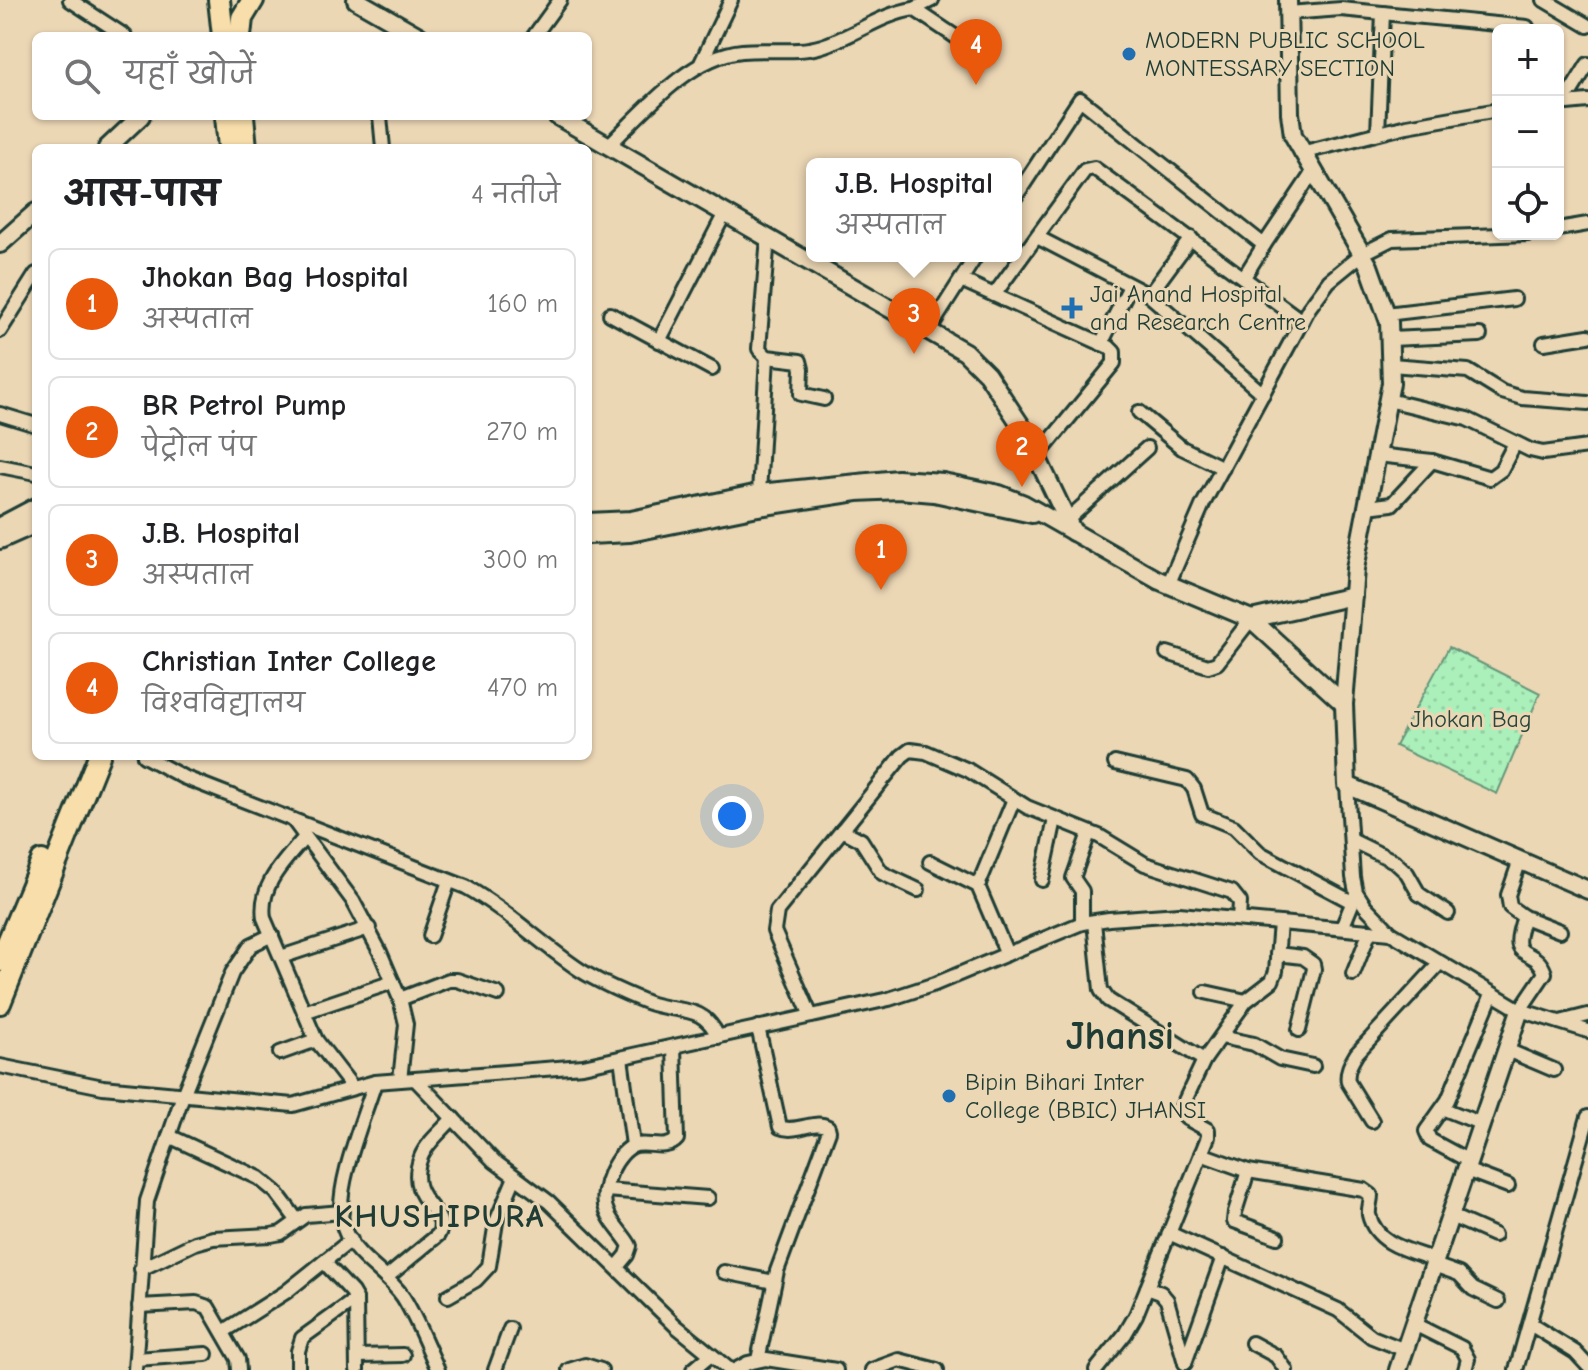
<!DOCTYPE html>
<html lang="hi">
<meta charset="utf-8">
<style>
:root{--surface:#fff;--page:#f2f2f2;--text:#202124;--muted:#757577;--line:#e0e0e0;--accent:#ea580c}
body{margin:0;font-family:"Comic Neue","Playpen Sans Deva",sans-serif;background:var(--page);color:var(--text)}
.controls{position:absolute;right:24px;top:24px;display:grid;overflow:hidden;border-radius:12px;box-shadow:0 2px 6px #0004}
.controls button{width:72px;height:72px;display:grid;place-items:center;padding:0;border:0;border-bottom:2px solid var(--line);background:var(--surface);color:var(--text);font:40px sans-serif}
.you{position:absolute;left:732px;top:816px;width:28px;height:28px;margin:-20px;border:6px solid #fff;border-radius:50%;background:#1a73e8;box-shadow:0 0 0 12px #1a73e833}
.badge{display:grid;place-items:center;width:52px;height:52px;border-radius:50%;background:var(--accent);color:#fff;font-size:26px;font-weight:700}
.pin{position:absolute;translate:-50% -66px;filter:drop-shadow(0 2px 4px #0008)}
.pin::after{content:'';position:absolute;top:42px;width:28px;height:24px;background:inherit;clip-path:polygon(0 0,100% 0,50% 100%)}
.popup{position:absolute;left:806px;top:158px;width:216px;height:104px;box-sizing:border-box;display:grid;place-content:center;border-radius:12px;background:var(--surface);filter:drop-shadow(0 2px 6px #0005);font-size:26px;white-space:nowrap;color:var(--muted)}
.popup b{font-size:30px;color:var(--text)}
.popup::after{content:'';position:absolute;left:50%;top:100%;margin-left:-16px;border:16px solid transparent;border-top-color:var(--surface)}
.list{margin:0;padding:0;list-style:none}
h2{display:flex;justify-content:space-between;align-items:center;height:104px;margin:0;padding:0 32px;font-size:34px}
h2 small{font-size:26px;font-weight:400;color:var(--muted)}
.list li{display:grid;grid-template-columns:52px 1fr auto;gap:24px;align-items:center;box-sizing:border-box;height:112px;margin:0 16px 16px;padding:0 16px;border:2px solid var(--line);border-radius:12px}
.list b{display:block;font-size:30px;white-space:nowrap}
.list p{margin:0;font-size:26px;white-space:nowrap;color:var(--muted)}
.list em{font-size:26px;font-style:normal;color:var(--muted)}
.icon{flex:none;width:44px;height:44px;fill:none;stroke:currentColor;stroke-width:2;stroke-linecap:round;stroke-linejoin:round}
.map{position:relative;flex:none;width:1588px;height:1370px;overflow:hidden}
.search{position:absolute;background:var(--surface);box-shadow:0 2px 6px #0004;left:32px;top:32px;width:560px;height:88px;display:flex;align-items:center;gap:20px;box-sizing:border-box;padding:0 28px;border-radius:12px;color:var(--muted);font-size:30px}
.panel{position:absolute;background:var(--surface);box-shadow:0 2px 6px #0004;left:32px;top:144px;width:560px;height:616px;border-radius:12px}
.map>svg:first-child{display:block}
.park{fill:url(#park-dots);stroke:#659678;stroke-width:2}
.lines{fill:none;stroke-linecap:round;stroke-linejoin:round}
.minor-casing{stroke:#1f3d34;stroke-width:18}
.tertiary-casing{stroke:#1f3d34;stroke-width:22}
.primary-casing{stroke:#1f3d34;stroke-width:26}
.minor{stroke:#ecd7b5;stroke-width:12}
.tertiary{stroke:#ecd7b5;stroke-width:16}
.primary{stroke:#f8deab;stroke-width:20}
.poi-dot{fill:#1f6fb2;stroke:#ecd7b5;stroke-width:3}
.labels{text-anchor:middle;stroke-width:6;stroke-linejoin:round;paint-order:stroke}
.poi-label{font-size:24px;fill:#1f3d34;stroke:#ecd7b5;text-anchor:start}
.park-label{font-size:24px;fill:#26463b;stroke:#ecd7b5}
.district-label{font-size:32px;font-weight:bold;letter-spacing:2px;fill:#1f3d34;stroke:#ecd7b5}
.town-label{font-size:40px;font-weight:bold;fill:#1f3d34;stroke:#ecd7b5}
</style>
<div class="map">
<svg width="1588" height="1370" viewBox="0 0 1588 1370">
<defs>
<pattern id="park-dots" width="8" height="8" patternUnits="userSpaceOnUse" patternTransform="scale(2)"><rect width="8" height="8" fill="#abf0bb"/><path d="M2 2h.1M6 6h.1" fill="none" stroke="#93cfa1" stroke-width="1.8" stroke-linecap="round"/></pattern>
</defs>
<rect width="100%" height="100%" fill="#ecd7b5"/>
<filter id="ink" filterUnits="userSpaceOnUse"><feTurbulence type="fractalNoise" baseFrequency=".0125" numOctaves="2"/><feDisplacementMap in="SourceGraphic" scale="16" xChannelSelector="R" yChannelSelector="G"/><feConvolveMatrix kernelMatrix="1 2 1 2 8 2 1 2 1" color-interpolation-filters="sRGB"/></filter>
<g filter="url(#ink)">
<path class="park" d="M1449 647 1540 693 1497 794 1395 746Z"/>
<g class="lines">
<defs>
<g id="minor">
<path d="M70 0 125 36"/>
<path d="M1544 0 1588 26"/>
<path d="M914 9 932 0"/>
<path d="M1288 13 1341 9 1527 27"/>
<path d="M534 36 560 0"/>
<path d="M701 63 731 0"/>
<path d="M1558 99 1572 90 1588 64"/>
<path d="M1560 99 1567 103 1588 101"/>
<path d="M380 116 383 148"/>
<path d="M1378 133 1383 13"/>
<path d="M608 146C644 111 690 56 742 51 768 48 797 54 822 46 854 36 881 14 914 9L959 39"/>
<path d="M1301 153 1407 126 1498 110"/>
<path d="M1016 196 1080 99 1264 245 1313 172"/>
<path d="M1558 229 1588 224"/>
<path d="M768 237 759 349 767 357 800 361 802 369 801 394 824 399"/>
<path d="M1037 237 1149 295 1191 238"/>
<path d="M1244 277 1264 245"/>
<path d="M961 280 1109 347 1114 352V363L1037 457"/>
<path d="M994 295 1085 170 1094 168 1302 321"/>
<path d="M1149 295 1263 394"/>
<path d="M610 314 712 369"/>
<path d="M1386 314 1514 299"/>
<path d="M929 330 976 256"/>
<path d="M0 331 36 274"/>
<path d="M1390 339 1480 335"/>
<path d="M659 341 725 213"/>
<path d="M1544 343 1588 336"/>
<path d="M1101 344 1130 286"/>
<path d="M1391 365 1468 371 1502 392 1522 398 1588 403"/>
<path d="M1388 400 1467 419 1530 450 1543 453 1588 447"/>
<path d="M1139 412 1182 448 1223 468"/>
<path d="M0 414 36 425"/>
<path d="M1377 455 1432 461 1490 478 1501 470 1515 443"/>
<path d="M0 466 36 473"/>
<path d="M759 493 767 357"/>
<path d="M1367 507 1392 504 1432 461"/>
<path d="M1066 521 1147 448"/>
<path d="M1168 585 1203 504 1309 308 1329 281 1362 254 1392 239 1528 234"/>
<path d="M1167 653 1208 666 1217 663 1251 619"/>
<path d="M144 756 183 777 466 887C507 910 541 944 580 970 600 983 624 993 646 1002 676 1014 703 1002 718 1037"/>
<path d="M1115 763 1187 780 1194 789 1202 814 1234 827 1260 853 1352 902"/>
<path d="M1347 785 1353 877 1356 892 1365 906 1391 933 1520 1010 1588 1031"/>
<path d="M293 820 353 901 380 952 400 999 406 1024 400 1080"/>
<path d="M842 830 861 840 882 873 918 890"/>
<path d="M305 837C285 861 259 884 264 918L316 1040 353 1088"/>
<path d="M1351 840 1394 861 1407 873 1419 894 1448 913"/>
<path d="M930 862 978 886 1007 954"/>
<path d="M1042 880 1055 819"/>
<path d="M978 886 1014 799"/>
<path d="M1524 917 1560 931"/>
<path d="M1094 922 1101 990 1108 1000 1204 1060 1182 1107 1186 1118 1208 1130V1137L1136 1315 1125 1334 1096 1370"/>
<path d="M1082 923V891L1073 878 1089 833"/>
<path d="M1342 928 1356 894"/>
<path d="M430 936 449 881"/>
<path d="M1277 954 1303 957 1313 964 1314 969 1299 1030"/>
<path d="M281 957 369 928"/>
<path d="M1353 974 1370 931"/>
<path d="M1205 992 1246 1001"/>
<path d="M400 999 449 980H457L498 994"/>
<path d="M1520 1010 1545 973C1535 943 1506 966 1524 917L1510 907 1508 895 1520 860"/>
<path d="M304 1012 393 982"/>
<path d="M811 1016 774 931 777 911 902 756 910 750 926 752 968 770 1027 807 1099 836 1145 864 1232 892 1240 902 1239 919"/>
<path d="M1560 1022 1588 1015"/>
<path d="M1221 1037 1254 1044 1280 1059 1313 1066"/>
<path d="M1507 1050 1554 1070"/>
<path d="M280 1053 316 1040"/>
<path d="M621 1058 633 1145"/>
<path d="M1204 1060 1246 1001 1272 981 1276 971 1280 923"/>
<path d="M0 1066 103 1087 293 1105 375 1082 583 1066 889 999 935 984 1082 923 1109 919 1179 914 1391 933"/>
<path d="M416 1080 494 1161 549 1202 676 1326 730 1370"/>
<path d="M375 1082C364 1118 335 1185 342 1221 349 1256 385 1270 403 1297 417 1319 427 1346 438 1370"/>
<path d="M1444 1109 1482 1124"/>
<path d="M1372 1121 1348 1082C1346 1071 1351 1063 1357 1053L1440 963"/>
<path d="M169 1136 259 1178 276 1192 297 1220"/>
<path d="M1201 1154 1248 1171 1364 1190 1371 1195C1371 1202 1368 1208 1369 1215 1376 1245 1411 1251 1436 1260"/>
<path d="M1469 1161 1430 1140 1426 1131 1448 1100 1492 994"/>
<path d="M1466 1170 1508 1186"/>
<path d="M1248 1171 1235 1212 1234 1221 1277 1237"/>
<path d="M606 1190 708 1198"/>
<path d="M1451 1216 1494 1235"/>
<path d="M1169 1233 1338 1310 1372 1337 1405 1350"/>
<path d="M324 1262 352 1292 356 1299 357 1370"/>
<path d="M1434 1265 1459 1274 1473 1289 1498 1301"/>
<path d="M617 1267 627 1255 630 1246C623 1233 610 1223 606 1209 599 1190 616 1150 636 1145 650 1142 667 1151 677 1139L674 1047"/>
<path d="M141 1269 195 1243 213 1238 271 1235 281 1233 306 1215 342 1212"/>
<path d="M724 1272 774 1282"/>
<path d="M386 1278 438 1235C453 1210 403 1203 421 1157 427 1142 443 1130 453 1118"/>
<path d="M1147 1288 1161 1293 1167 1300 1185 1363"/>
<path d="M448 1296 476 1280 489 1266 496 1222 515 1177"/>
<path d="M139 1306 196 1303 208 1307 238 1359 239 1370"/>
<path d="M1414 1324 1462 1348 1468 1359 1465 1370"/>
<path d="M1530 1324 1575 1352 1588 1366"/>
<path d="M223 1332 286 1292 351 1240"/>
<path d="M1252 1343 1276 1356 1286 1370"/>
<path d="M357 1356 403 1355"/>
<path d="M136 1359 206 1354"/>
<path d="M758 1360 777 1271 829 1131 828 1127C813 1119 796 1134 780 1127L758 1027"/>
<path d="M1185 1363 1223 1257"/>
<path d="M135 1370 147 1201 183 1095 232 973 251 945 272 935"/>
<path d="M298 1370V1351L302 1338 356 1299"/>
<path d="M495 1370 510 1329"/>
<path d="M569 1370 585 1365 601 1370"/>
<path d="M693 1370 711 1355"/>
<path d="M735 1370 748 1363 766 1359 836 1370"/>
<path d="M872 1370 899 1360 937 1370"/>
<path d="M1516 1370 1588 1117"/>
</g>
<g id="tertiary">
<path d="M356 0 419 36"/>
<path d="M1288 0 1290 113 1293 135 1369 266 1389 322 1391 383 1355 569 1344 704 1347 785 1588 890"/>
<path d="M557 116 965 352 987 374 1024 430 1073 532"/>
<path d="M107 148 141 116"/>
<path d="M0 244 36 212"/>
<path d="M588 522 631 520 759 493 898 479 943 482 999 494 1024 504 1158 580 1251 619 1344 704"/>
<path d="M0 526 36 507"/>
<path d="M588 535 630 533 758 507 857 492 899 490 934 493 1032 514"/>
<path d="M0 540 36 524"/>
<path d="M1251 619 1353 596"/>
<path d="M1398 1370 1520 1010"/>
</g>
<g id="primary">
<path d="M219 0 223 36"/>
<path d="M240 36 242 18 253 0"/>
<path d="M226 116 229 148"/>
<path d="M243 116 246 148"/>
<path d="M0 961 42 861"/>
<path d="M0 1003 99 756"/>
</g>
</defs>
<use href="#minor" class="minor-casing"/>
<use href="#tertiary" class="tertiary-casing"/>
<use href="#primary" class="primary-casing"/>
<use href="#minor" class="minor"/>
<use href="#tertiary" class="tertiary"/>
<use href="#primary" class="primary"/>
</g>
</g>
<g class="poi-dot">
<circle cx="1129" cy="54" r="8"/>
<path d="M1068 296h8v8h8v8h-8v8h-8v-8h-8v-8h8z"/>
<circle cx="949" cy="1096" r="8"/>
</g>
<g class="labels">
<g class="poi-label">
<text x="1145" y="48">MODERN PUBLIC SCHOOL<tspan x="1145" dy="28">MONTESSARY SECTION</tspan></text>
<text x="1090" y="302">Jai Anand Hospital<tspan x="1090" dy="28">and Research Centre</tspan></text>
<text x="965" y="1090">Bipin Bihari Inter<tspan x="965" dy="28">College (BBIC) JHANSI</tspan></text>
</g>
<g class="park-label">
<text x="1471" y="727">Jhokan Bag</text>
</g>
<g class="district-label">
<text x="440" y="1227">KHUSHIPURA</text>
</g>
<g class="town-label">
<text x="1120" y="1049">Jhansi</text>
</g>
</g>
</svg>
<div class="controls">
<button>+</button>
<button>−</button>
<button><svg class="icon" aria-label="locate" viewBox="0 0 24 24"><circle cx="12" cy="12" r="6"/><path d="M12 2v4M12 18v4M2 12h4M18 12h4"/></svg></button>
</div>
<div class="you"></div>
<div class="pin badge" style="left:881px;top:590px">1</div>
<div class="pin badge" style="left:1022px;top:487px">2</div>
<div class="pin badge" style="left:914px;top:354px">3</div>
<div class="popup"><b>J.B. Hospital</b>अस्पताल</div>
<div class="pin badge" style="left:976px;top:85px">4</div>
<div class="search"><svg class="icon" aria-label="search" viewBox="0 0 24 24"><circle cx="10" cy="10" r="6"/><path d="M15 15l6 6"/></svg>यहाँ खोजें</div>
<section class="panel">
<h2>आस-पास<small>4 नतीजे</small></h2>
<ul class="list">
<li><span class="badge">1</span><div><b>Jhokan Bag Hospital</b><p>अस्पताल</p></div><em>160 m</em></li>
<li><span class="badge">2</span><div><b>BR Petrol Pump</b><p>पेट्रोल पंप</p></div><em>270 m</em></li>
<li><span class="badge">3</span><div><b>J.B. Hospital</b><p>अस्पताल</p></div><em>300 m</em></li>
<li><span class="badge">4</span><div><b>Christian Inter College</b><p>विश्वविद्यालय</p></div><em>470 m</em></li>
</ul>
</section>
</div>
